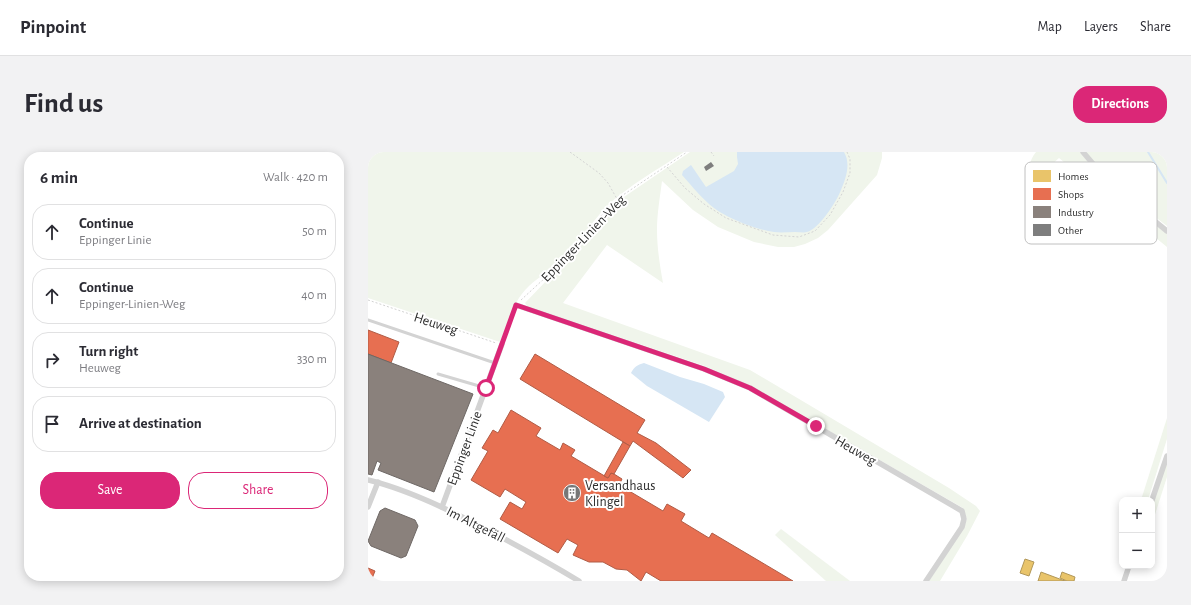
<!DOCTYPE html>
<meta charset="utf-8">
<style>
:root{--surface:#fff;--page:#f2f2f3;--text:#2b2b33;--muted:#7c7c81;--line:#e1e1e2;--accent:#db2777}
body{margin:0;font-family:"Alegreya Sans",sans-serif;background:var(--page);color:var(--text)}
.controls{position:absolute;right:12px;bottom:12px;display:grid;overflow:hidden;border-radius:8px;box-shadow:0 2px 10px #0003}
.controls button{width:36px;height:36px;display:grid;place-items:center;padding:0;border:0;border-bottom:1px solid var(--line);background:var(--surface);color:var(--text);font:20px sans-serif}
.stop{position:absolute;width:12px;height:12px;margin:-9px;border:3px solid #db2777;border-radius:50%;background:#fff}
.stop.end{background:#db2777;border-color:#fff;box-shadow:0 1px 4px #0008}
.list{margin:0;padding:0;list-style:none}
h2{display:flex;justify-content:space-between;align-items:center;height:52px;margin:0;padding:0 16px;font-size:17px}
h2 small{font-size:13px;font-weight:400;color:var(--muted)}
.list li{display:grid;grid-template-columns:26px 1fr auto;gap:12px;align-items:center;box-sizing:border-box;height:56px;margin:0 8px 8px;padding:0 8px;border:1px solid var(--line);border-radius:16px}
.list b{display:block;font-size:15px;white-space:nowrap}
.list p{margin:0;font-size:13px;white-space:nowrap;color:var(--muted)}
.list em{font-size:13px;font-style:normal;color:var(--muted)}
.actions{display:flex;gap:8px;padding:12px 16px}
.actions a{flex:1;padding:9px 0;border:1px solid var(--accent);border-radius:16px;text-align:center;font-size:14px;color:var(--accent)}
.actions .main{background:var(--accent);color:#fff}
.icon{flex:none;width:22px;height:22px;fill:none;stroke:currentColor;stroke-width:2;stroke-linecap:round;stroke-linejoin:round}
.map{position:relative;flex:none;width:799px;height:429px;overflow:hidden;border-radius:16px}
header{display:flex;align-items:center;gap:24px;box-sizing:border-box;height:56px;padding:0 20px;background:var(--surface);border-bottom:1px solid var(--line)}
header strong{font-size:19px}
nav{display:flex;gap:22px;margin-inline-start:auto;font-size:14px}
.intro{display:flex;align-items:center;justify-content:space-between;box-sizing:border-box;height:96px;padding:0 24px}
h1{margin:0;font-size:28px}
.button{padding:10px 18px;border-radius:16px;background:var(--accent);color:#fff;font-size:14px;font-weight:700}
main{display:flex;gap:24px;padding:0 24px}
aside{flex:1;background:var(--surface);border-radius:16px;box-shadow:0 2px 10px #0003}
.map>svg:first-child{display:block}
.green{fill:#f0f5eb}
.water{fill:#d6e6f4}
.homes{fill:#e9c46a;stroke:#b19758}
.shops{fill:#e76f51;stroke:#b05c46}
.industry{fill:#8a817c;stroke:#6e6865}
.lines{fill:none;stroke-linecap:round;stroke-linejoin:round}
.stream{stroke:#d6e6f4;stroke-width:2}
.building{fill:#7e7e7e}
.path{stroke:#d3d3d3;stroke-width:1;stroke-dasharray:2 2;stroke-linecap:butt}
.lane{stroke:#d3d3d3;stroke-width:3}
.street{stroke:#d3d3d3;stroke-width:5.5}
.route{stroke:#db2777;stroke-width:5}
.labels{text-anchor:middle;stroke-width:4;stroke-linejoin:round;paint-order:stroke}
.street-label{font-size:14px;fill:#2e2e2e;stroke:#fff}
.poi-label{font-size:14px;fill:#2e2e2e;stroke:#fff;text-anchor:start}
.key{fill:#fff;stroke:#c0c0c0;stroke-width:1}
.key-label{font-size:11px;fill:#2e2e2e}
</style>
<header>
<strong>Pinpoint</strong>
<nav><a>Map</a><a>Layers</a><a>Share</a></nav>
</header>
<div class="intro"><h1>Find us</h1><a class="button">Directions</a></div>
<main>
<aside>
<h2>6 min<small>Walk · 420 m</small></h2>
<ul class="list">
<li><svg class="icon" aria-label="ahead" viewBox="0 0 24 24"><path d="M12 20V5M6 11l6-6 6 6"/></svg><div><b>Continue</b><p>Eppinger Linie</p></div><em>50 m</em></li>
<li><svg class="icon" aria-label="ahead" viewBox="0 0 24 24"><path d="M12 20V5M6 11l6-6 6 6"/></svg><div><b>Continue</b><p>Eppinger-Linien-Weg</p></div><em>40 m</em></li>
<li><svg class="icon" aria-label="right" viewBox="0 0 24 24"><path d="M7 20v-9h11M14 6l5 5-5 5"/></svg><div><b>Turn right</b><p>Heuweg</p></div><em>330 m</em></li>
<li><svg class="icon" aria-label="arrive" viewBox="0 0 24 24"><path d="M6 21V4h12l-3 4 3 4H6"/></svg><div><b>Arrive at destination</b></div></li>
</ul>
<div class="actions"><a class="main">Save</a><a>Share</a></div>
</aside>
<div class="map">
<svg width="799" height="429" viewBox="0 0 799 429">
<rect width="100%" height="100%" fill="#fff"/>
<g class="green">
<path d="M0 0H316C292 16 260 34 239 54 223 71 210 91 194 108 185 118 171 124 161 134 145 149 140 170 132 190L0 146Z"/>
<path d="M322 0H514V6L509 23 460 78 450 86 437 92 426 95H410L386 90 350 75 325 58 294 29C292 45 289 62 289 78 289 96 292 114 295 131L239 93 195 151 382 218 581 336 608 354 612 359 599 384 572 429H561L596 375 599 367 595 356 383 234 337 214 159 154 157 151 201 105 232 68 250 49Z"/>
<path d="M668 0H712L728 20 758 49 799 82V95L691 6 668 27H664C660 17 661 9 668 0Z"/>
<path d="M718 0H799V74L761 45 733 19Z"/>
<path d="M799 266V287L780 348H773Z"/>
<path d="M799 304V325L784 372V350Z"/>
<path d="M413 377 482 429H458L407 383Z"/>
</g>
<g class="water">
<path d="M369 0H476C483 12 478 26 473 38 469 49 451 77 439 80 436 81 431 80 427 80 420 80 413 81 406 80 389 78 359 66 346 56 334 47 324 34 314 23L315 19 323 13 338 35 366 19 370 12 369 5Z"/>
<path d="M276 211 312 225 336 232 355 240 357 245 341 270 279 234 263 221C266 215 269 213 276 211Z"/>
</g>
<g class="homes">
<path d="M657 407 666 410 661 424 652 421Z"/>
<path d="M673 420 697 429H670Z"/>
<path d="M694 420 707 425 706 429H699L692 426Z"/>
</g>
<g class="shops">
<path d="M0 178 31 190 23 211 0 202Z"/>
<path d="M167 202 277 268 269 281 288 291 323 318 315 326 265 289 262 294 152 227Z"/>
<path d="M143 258 173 276 168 284 192 298 195 291 207 298 203 304 240 326 243 321 246 322 254 327 251 333 295 359 299 352 317 362 313 369 341 386 344 381 425 429H293L278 420 273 429 259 418 248 417 235 410H221L205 403 210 393 199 387 190 401 132 367 142 350 154 357 158 350 137 337 132 345 103 328 120 299 114 296 125 278 130 281Z"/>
<path d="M255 290 262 294 246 322 243 321 240 326 236 324Z"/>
<path d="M0 416 7 419 3 429H0Z"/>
</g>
<g class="industry">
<path d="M0 202 105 242 66 340 10 318 13 311 9 309 4 323 0 322Z"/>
<path d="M17 356 47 368 50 374 38 404 33 406 3 394 0 389 12 359Z"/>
</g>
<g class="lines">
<path class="stream" d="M780 0 799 31"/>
</g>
<path class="building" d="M343 10 346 14 338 19 336 15Z"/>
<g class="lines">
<g class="path">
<path d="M202 0 231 21 240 31 249 47"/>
<path d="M343 0 346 4"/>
<path d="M299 15 317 36 336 52 358 66 405 83 431 85 447 79 462 63 475 40 482 21V7L479 0"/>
<path d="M0 148 128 191"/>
<path d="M153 148 191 113 230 67 249 47 319 0"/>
<path d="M136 186 146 159"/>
</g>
<g class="lane">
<path d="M0 168 127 211"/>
<path d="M70 222 118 236"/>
</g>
<g class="street">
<path d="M715 0C740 31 768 54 799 79"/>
<path d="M148 153 336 217 382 236 594 359 596 367 594 375 558 429"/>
<path d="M0 328C37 337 71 353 104 370 141 389 176 408 211 429"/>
<path d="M784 348 799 304"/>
<path d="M0 355 10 330"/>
<path d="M74 355 134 192"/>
<path d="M756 429 761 414"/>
</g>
</g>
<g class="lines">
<path class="route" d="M118 236 148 153 336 217 382 236 448 274"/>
</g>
<defs>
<symbol id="building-disc" viewBox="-11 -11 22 22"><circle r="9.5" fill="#777" stroke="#fff"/><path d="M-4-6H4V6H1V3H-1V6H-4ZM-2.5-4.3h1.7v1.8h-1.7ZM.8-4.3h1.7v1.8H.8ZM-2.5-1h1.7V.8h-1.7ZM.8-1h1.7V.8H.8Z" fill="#fff"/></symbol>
</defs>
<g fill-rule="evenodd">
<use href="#building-disc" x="194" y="331" width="20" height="20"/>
</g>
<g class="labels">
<g class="street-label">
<text transform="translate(215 86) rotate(-46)" y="5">Eppinger-Linien-Weg</text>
<text transform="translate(68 171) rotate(18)" y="5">Heuweg</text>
<text transform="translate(96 296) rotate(-70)" y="5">Eppinger Linie</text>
<text transform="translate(488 298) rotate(30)" y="5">Heuweg</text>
<text transform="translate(108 372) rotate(27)" y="5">Im Altgefäll</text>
</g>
<g class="poi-label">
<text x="217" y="338">Versandhaus<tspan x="217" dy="16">Klingel</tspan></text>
</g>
</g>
<rect x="657" y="10" width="132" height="82" rx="6" class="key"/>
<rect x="665" y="18" width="18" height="12" fill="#e9c46a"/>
<rect x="665" y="36" width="18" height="12" fill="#e76f51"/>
<rect x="665" y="54" width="18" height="12" fill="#8a817c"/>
<rect x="665" y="72" width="18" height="12" fill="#7e7e7e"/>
<g class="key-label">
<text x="690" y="28">Homes</text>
<text x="690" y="46">Shops</text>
<text x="690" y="64">Industry</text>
<text x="690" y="82">Other</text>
</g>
</svg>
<div class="controls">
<button>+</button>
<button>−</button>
</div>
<div class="stop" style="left:118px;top:236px"></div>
<div class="stop end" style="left:448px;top:274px"></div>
</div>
</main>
